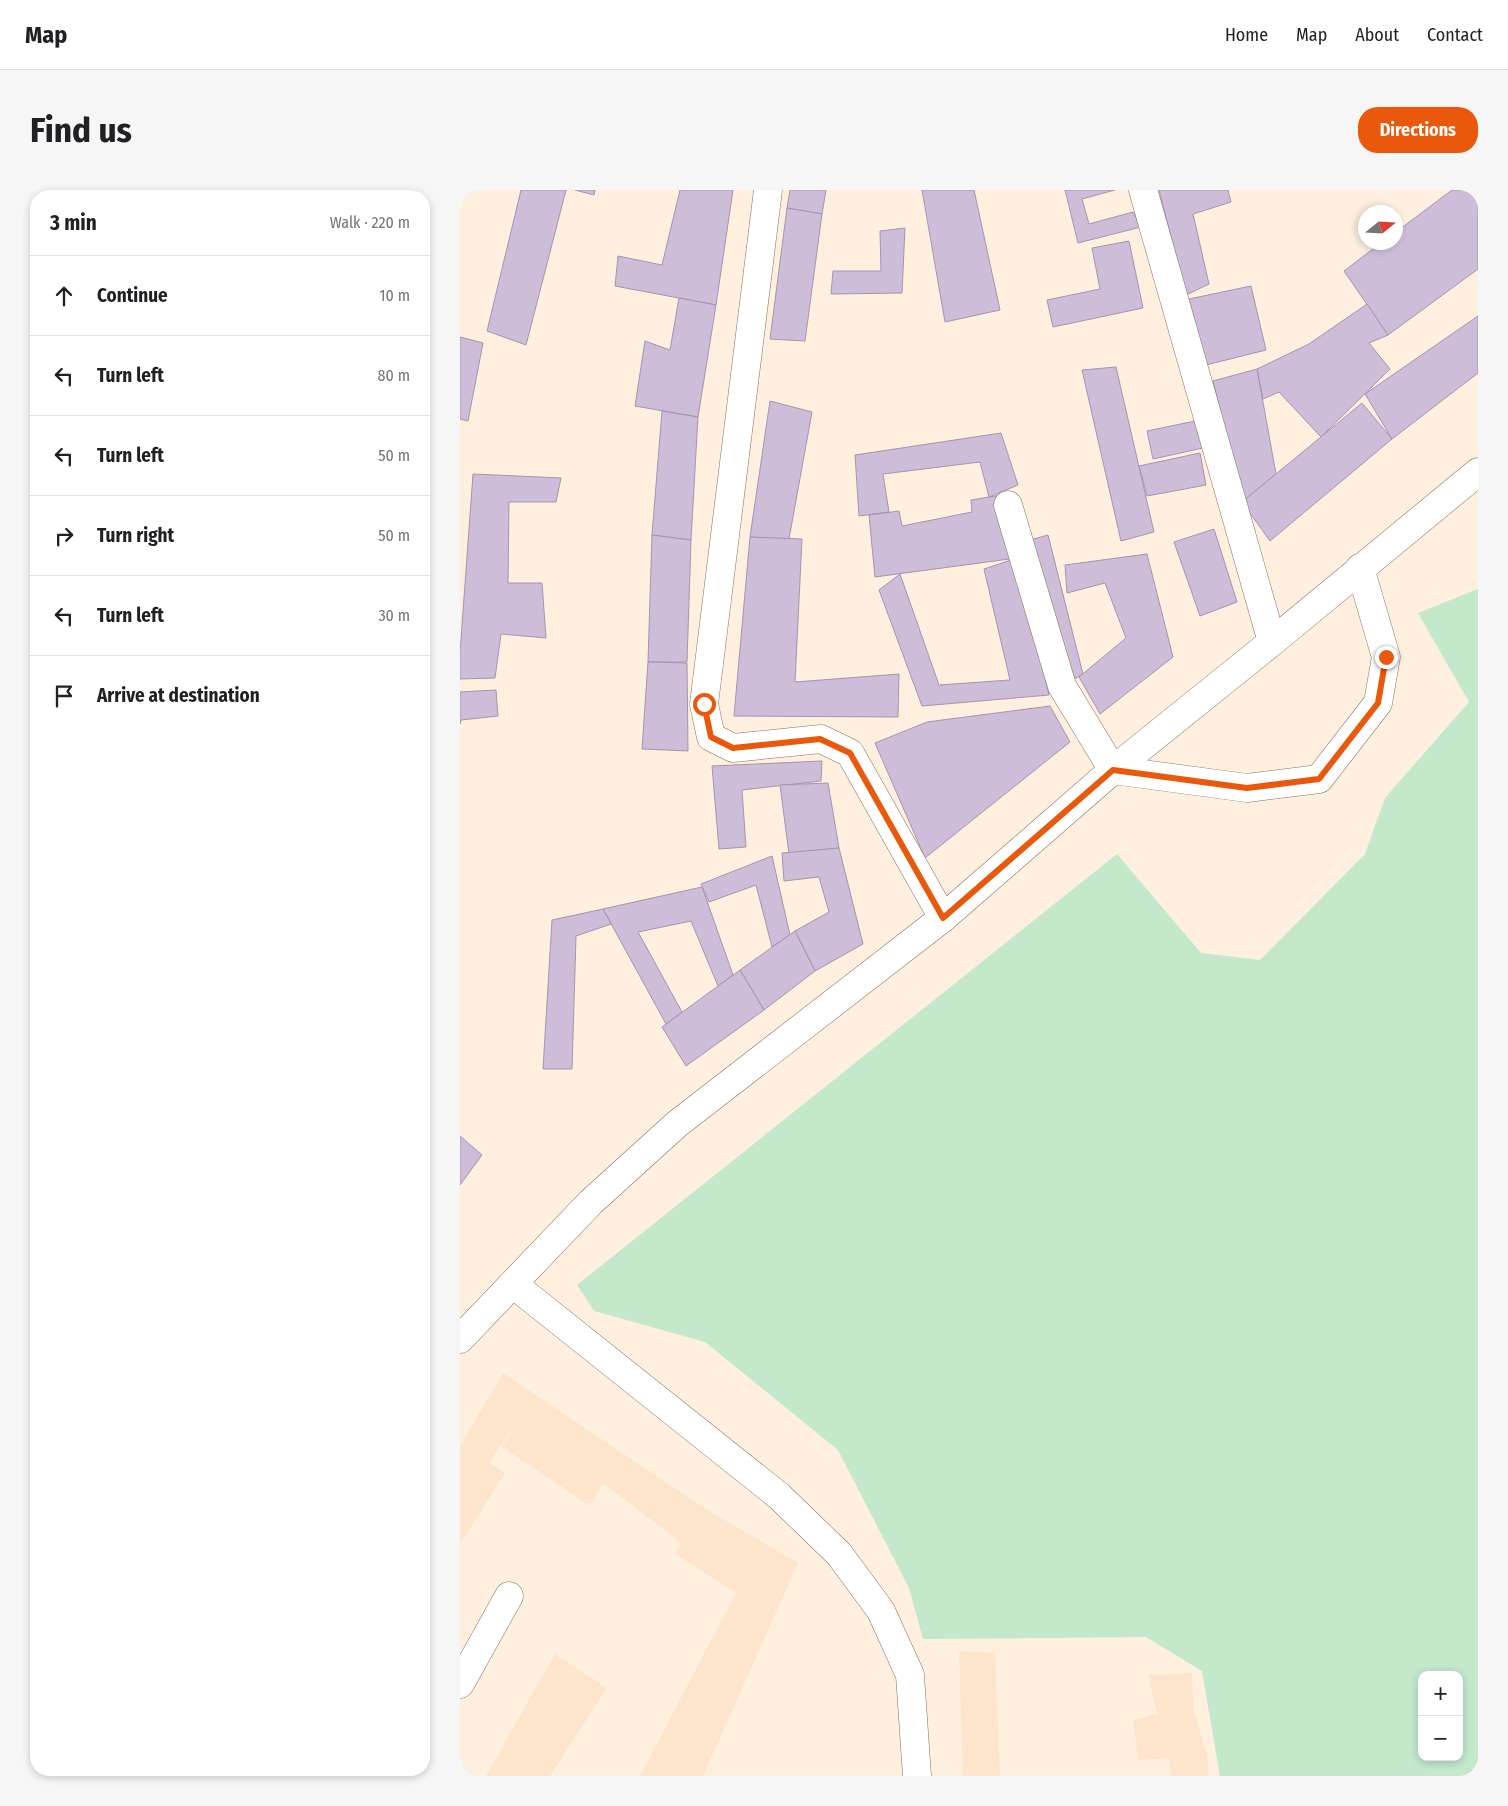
<!DOCTYPE html>
<meta charset="utf-8">
<style>
:root{--surface:#fff;--page:#f6f6f6;--text:#202124;--muted:#757577;--line:#e0e0e0;--accent:#ea580c}
body{margin:0;font-family:"Fira Sans Condensed",sans-serif;background:var(--page);color:var(--text)}
.controls{position:absolute;right:15px;bottom:15px;display:grid;overflow:hidden;border-radius:10px;box-shadow:0 2px 8px #0003}
.controls button{width:45px;height:45px;display:grid;place-items:center;padding:0;border:0;border-bottom:1px solid var(--line);background:var(--surface);color:var(--text);font:25px sans-serif}
.compass{position:absolute;left:898px;top:15px;width:45px;height:45px;border-radius:50%;background:var(--surface);box-shadow:0 2px 8px #0003;rotate:72deg}
.stop{position:absolute;width:15px;height:15px;margin:-11px;border:4px solid #ea580c;border-radius:50%;background:#fff}
.stop.end{background:#ea580c;border-color:#fff;box-shadow:0 1px 5px #0008}
.list{margin:0;padding:0;list-style:none}
h2{display:flex;justify-content:space-between;align-items:center;height:65px;margin:0;padding:0 20px;font-size:21px}
h2 small{font-size:16px;font-weight:400;color:var(--muted)}
.list li{display:grid;grid-template-columns:32px 1fr auto;gap:15px;align-items:center;box-sizing:border-box;height:80px;padding:0 20px;border-top:1px solid var(--line)}
.list b{display:block;font-size:19px;white-space:nowrap}
.list em{font-size:16px;font-style:normal;color:var(--muted)}
.icon{flex:none;width:28px;height:28px;fill:none;stroke:currentColor;stroke-width:2;stroke-linecap:round;stroke-linejoin:round}
.map{position:relative;flex:none;width:1018px;height:1586px;overflow:hidden;border-radius:20px}
header{display:flex;align-items:center;gap:30px;box-sizing:border-box;height:70px;padding:0 25px;background:var(--surface);border-bottom:1px solid var(--line)}
header strong{font-size:24px}
nav{display:flex;gap:28px;margin-inline-start:auto;font-size:18px}
.intro{display:flex;align-items:center;justify-content:space-between;box-sizing:border-box;height:120px;padding:0 30px}
h1{margin:0;font-size:35px}
.button{padding:12px 22px;border-radius:20px;background:var(--accent);color:#fff;font-size:18px;font-weight:700}
main{display:flex;gap:30px;padding:0 30px}
aside{flex:1;background:var(--surface);border-radius:20px;box-shadow:0 2px 8px #0003}
.map>svg:first-child{display:block}
.built{fill:#fde5cc}
.green{fill:#c3e8cc;fill-rule:evenodd}
.building{fill:#cebdd9;stroke:#a594af}
.lines{fill:none;stroke-linecap:round;stroke-linejoin:round}
.minor-casing{stroke:#867059;stroke-width:29}
.minor{stroke:#fff;stroke-width:28}
.route{stroke:#ea580c;stroke-width:6}
</style>
<header>
<strong>Map</strong>
<nav><a>Home</a><a>Map</a><a>About</a><a>Contact</a></nav>
</header>
<div class="intro"><h1>Find us</h1><a class="button">Directions</a></div>
<main>
<aside>
<h2>3 min<small>Walk · 220 m</small></h2>
<ul class="list">
<li><svg class="icon" aria-label="ahead" viewBox="0 0 24 24"><path d="M12 20V5M6 11l6-6 6 6"/></svg><div><b>Continue</b></div><em>10 m</em></li>
<li><svg class="icon" aria-label="left" viewBox="0 0 24 24"><path d="M17 20v-9H6M10 6l-5 5 5 5"/></svg><div><b>Turn left</b></div><em>80 m</em></li>
<li><svg class="icon" aria-label="left" viewBox="0 0 24 24"><path d="M17 20v-9H6M10 6l-5 5 5 5"/></svg><div><b>Turn left</b></div><em>50 m</em></li>
<li><svg class="icon" aria-label="right" viewBox="0 0 24 24"><path d="M7 20v-9h11M14 6l5 5-5 5"/></svg><div><b>Turn right</b></div><em>50 m</em></li>
<li><svg class="icon" aria-label="left" viewBox="0 0 24 24"><path d="M17 20v-9H6M10 6l-5 5 5 5"/></svg><div><b>Turn left</b></div><em>30 m</em></li>
<li><svg class="icon" aria-label="arrive" viewBox="0 0 24 24"><path d="M6 21V4h12l-3 4 3 4H6"/></svg><div><b>Arrive at destination</b></div></li>
</ul>
</aside>
<div class="map">
<svg width="1018" height="1586" viewBox="0 0 1018 1586">
<rect width="100%" height="100%" fill="#feefdf"/>
<g class="built">
<path d="M43 1183 246 1319 338 1373 243 1586H180L276 1403 215 1364 221 1353 143 1293 130 1316 42 1257 53 1238 29 1272 45 1283 0 1354V1256Z"/>
<path d="M499 1461 535 1463 540 1586H503Z"/>
<path d="M95 1464 147 1498 90 1586H26Z"/>
<path d="M732 1483 734 1522 747 1565 749 1586H711L709 1568 678 1570 673 1530 697 1524 688 1485Z"/>
</g>
<path class="green" d="M1018 399V1586H760L742 1481 686 1447 463 1449 449 1398 378 1260 245 1152 134 1121 117 1095 657 664 741 763 800 770 905 664 925 608 1009 512 958 423ZM962 1485H999V1567H962Z"/>
<g class="building">
<path d="M61 0H106L66 155 27 141Z"/>
<path d="M115 0H135L134 5Z"/>
<path d="M220 0H273L256 115 155 96 158 66 202 75Z"/>
<path d="M330 0H366L362 24 327 18Z"/>
<path d="M462 0H514L540 120 485 132Z"/>
<path d="M605 0H655L622 9 629 34 673 22 681 37 618 53Z"/>
<path d="M699 0H768L771 12 733 24 749 94 726 105Z"/>
<path d="M992 0H1011L1018 12V79L928 145 884 81 922 52H936V42Z"/>
<path d="M327 18 362 24 345 151 310 149Z"/>
<path d="M445 38 442 103 371 104 373 81H421L420 41Z"/>
<path d="M669 51 683 118 593 137 587 110 640 99 632 58Z"/>
<path d="M791 96 806 160 742 176 729 109Z"/>
<path d="M219 108 256 115 238 227 175 216 185 151 210 160Z"/>
<path d="M907 114 928 145 909 153 930 179 861 247 819 202 803 209 797 179 849 154Z"/>
<path d="M1018 126V183L932 249 905 204Z"/>
<path d="M0 147 23 153 8 231 0 229Z"/>
<path d="M656 177 694 342 661 351 622 180Z"/>
<path d="M797 179 816 284 782 312 753 191Z"/>
<path d="M310 211 352 222 329 349 290 347Z"/>
<path d="M902 213 932 249 810 351 782 312Z"/>
<path d="M202 221 238 227 231 350 192 345Z"/>
<path d="M735 231 743 258 693 269 687 241Z"/>
<path d="M541 243 558 295 529 307 520 272 423 284 429 322 399 326 395 265Z"/>
<path d="M740 263 746 295 687 306 679 276Z"/>
<path d="M13 284 101 288 96 312H49L48 393H82L86 448 41 444 35 488 0 489V463Z"/>
<path d="M541 305 557 368 415 387 409 325 439 321 442 336 512 322 511 310Z"/>
<path d="M754 339 777 412 740 426 714 352Z"/>
<path d="M192 345 231 350 227 472H188Z"/>
<path d="M588 345 623 484 609 492 570 350Z"/>
<path d="M290 347 342 349 335 492 439 484 438 527 274 526Z"/>
<path d="M687 364 713 467 640 524 619 487 666 448 645 393 607 403 605 375Z"/>
<path d="M557 368 589 505 462 516 419 400 440 384 479 495 550 490 524 379Z"/>
<path d="M188 472 227 473 228 561 182 559Z"/>
<path d="M36 500 38 526 1 530 0 534V502Z"/>
<path d="M590 516 610 552 465 668 415 553 467 532Z"/>
<path d="M362 571 361 591 282 600 286 657 259 659 252 576Z"/>
<path d="M368 593 379 658 329 664 320 595Z"/>
<path d="M379 658 403 754 355 781 335 741 369 722 359 687 324 691 322 663Z"/>
<path d="M312 666 330 745 312 757 296 695 249 712 241 694Z"/>
<path d="M242 697 273 785 258 796 231 731 178 742 222 822 206 834 143 719Z"/>
<path d="M143 719 151 734 116 746 112 879H83L92 730Z"/>
<path d="M335 741 355 781 304 820 280 780Z"/>
<path d="M280 780 304 820 226 876 202 837Z"/>
<path d="M0 946 22 965 0 995Z"/>
</g>
<g class="lines">
<defs>
<g id="minor">
<path d="M308 0 244 514 251 547 273 558 361 549 390 563 483 728"/>
<path d="M683 0 812 452"/>
<path d="M548 315 602 496 653 580 787 598 859 589 918 513 926 467 900 378"/>
<path d="M53 1094 319 1306 379 1364 421 1421 450 1485 457 1586"/>
<path d="M0 1149 131 1012 217 934 483 728 653 580 812 452 1018 282"/>
<path d="M0 1494 49 1406"/>
</g>
</defs>
<use href="#minor" class="minor-casing"/>
<use href="#minor" class="minor"/>
</g>
<g class="lines">
<path class="route" d="M244 514 251 547 273 558 360 549 390 563 483 728 653 580 787 598 859 589 918 513 926 467"/>
</g>
</svg>
<div class="controls">
<button>+</button>
<button>−</button>
</div>
<svg class="compass" viewBox="-18 -18 36 36"><path d="M0-13l5 13h-10z" fill="#e53935"/><path d="M0 13l5-13h-10z" fill="#757577"/></svg>
<div class="stop" style="left:244px;top:514px"></div>
<div class="stop end" style="left:926px;top:467px"></div>
</div>
</main>
